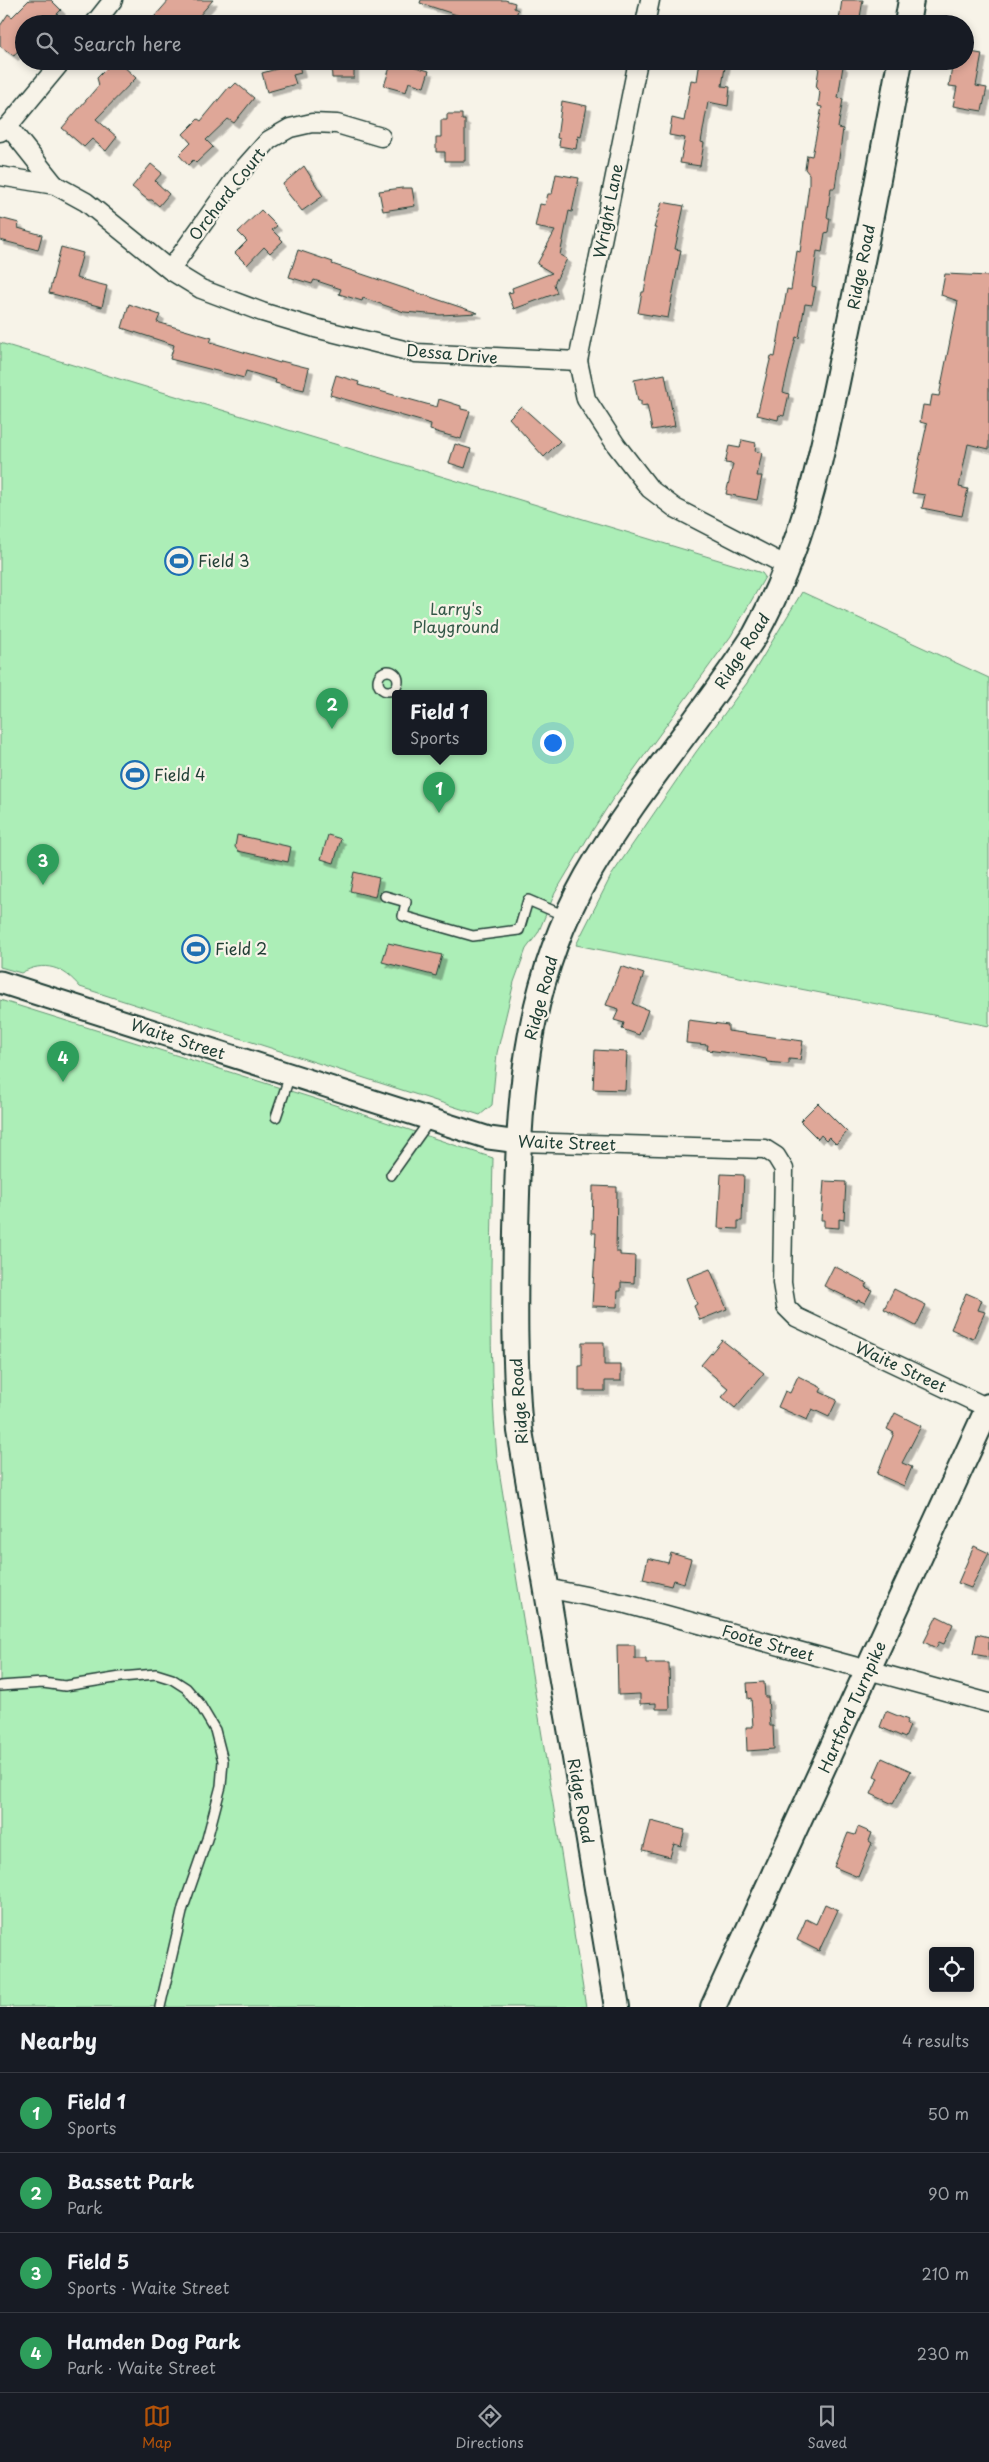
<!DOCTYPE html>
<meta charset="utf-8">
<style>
:root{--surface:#171b24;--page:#242831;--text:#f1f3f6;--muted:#9ea1a6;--line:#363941;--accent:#b45309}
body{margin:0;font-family:"Playpen Sans",sans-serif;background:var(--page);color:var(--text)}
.controls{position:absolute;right:15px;bottom:15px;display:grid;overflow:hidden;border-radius:5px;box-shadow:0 2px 8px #0003}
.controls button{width:45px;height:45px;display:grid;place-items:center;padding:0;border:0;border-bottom:1px solid var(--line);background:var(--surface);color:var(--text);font:25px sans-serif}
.you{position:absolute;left:552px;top:742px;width:18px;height:18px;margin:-12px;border:4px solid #fff;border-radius:50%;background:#1a73e8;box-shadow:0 0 0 8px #1a73e833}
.badge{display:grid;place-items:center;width:32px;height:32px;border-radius:50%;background:var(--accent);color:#fff;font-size:16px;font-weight:700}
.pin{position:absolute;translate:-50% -41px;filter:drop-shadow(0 1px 2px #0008)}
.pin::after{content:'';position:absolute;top:26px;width:18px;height:15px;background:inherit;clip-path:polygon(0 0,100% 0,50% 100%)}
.popup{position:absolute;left:392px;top:690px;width:95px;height:65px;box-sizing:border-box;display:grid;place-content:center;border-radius:5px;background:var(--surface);filter:drop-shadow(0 1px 4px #0005);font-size:16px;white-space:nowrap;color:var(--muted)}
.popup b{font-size:19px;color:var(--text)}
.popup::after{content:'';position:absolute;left:50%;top:100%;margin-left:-10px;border:10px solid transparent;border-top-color:var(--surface)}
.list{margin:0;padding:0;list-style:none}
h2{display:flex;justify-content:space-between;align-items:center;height:65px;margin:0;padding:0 20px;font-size:21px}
h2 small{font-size:16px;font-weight:400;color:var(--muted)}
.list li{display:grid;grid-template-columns:32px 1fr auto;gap:15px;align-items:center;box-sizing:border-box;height:80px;padding:0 20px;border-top:1px solid var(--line)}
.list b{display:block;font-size:19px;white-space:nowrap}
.list p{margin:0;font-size:16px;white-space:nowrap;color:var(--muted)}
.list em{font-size:16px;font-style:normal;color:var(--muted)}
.icon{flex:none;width:28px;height:28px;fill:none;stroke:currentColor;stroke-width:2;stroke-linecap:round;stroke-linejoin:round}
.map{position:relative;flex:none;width:989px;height:2007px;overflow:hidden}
.search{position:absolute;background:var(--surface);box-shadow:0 2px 8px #0003;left:15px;right:15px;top:15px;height:55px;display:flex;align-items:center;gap:12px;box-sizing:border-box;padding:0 18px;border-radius:28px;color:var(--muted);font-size:19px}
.sheet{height:385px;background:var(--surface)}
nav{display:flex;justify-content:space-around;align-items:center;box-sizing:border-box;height:70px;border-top:1px solid var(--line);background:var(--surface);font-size:14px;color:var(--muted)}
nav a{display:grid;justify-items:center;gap:2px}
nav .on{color:var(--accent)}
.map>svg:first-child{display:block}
.green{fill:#aceeb7;stroke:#669676;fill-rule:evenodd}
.building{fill:#dfa798;stroke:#1f3d34;filter:url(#shadow)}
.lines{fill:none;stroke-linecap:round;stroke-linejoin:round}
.service-casing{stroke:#1f3d34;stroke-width:12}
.minor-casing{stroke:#1f3d34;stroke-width:21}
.tertiary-casing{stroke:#1f3d34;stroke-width:25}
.secondary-casing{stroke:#1f3d34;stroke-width:28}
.service{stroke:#f7f3e8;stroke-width:9}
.minor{stroke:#f7f3e8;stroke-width:18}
.tertiary{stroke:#f7f3e8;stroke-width:21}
.secondary{stroke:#f7f3e8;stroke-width:24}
.labels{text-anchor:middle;stroke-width:4.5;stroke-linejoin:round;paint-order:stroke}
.street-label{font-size:16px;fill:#1f3d34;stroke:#f7f3e8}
.poi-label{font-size:16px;fill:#1f3d34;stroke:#f7f3e8;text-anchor:start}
.park-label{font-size:16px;fill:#345848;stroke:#f7f3e8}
</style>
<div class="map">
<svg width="989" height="2007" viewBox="0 0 989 2007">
<defs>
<filter id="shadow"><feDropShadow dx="4.5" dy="4.5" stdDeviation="0" flood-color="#0004"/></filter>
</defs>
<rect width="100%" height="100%" fill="#f7f3e8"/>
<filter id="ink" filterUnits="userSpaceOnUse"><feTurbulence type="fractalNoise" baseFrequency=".02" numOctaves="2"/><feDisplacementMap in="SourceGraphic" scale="10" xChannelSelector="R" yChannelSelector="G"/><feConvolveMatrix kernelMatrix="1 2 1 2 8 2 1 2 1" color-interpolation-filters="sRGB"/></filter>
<g filter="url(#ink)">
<g class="green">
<path d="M0 343 762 573 765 577 731 636 612 800 587 839 555 893 538 933 526 949 514 982 497 1053 492 1105 480 1115 80 987C64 967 44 960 21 973L0 967ZM395 694H483V752H395Z"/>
<path d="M802 592 989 678V1026L576 945 611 876 696 752 747 683Z"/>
<path d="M0 1000 338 1106 493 1158C491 1259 488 1357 497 1458L586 2007H0Z"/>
</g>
<g class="building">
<path d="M29 0H51L61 10 47 24H24V42L14 56 0 46V26L8 14 12 17Z"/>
<path d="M169 0H213L192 24H148Z"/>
<path d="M421 0H505L515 3 514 8 518 10 513 24H468L469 19 420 3Z"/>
<path d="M842 0H863L859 23 839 20Z"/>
<path d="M965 51 982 54 976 86 987 88 982 111 953 106 957 87 949 86 953 61H965Z"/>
<path d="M118 61 136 78 96 119 117 137 106 151 92 139 84 147 62 128 99 85 97 78 110 65 113 67Z"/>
<path d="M279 61H298L301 73 293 75 296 84 267 92 262 73 280 68Z"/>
<path d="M331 61H354V78H332Z"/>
<path d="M392 61H410L409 65 429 71 424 87 409 82 406 92 384 86Z"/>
<path d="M700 61H726L722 86 730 87 728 106 708 102 701 142 704 143 700 166 680 163 685 138 669 135 672 118 684 121 691 80 697 81Z"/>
<path d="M820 61H841V65L843 66 838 98 843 99 838 128 843 129 835 188H831L827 218H830L828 232 825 233 822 252 817 251 812 286 816 287 812 305 805 304 799 338 796 337 783 392 789 394 784 416 779 415 778 420 757 415 771 356 775 357 787 289 791 290 797 251 800 252 809 185V174L805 169 807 155 812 156 822 107 818 106 820 92 816 88Z"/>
<path d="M236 83 254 98 234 123 228 119 206 140 213 147 196 163 193 160 188 165 179 155 191 143 183 134 198 119 201 121 229 87 231 88Z"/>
<path d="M562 101 587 106 581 137 578 136 576 149 559 146 560 139 557 138Z"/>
<path d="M447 114H462V120H465V161H445V152H436V137H441V120H447Z"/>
<path d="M151 164 162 173 155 181 169 194 159 206 152 200H148L132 187Z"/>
<path d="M304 166 323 196 302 211 286 191 283 184Z"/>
<path d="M556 174 579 178 572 212 569 211 560 255 567 259 554 284 557 293 514 309 508 293 513 292 512 288 552 273 537 264 555 231 535 227 540 204 545 205 548 194H552Z"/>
<path d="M402 188H412L415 206 383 211 379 191Z"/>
<path d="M662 202 684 206 675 249 681 250 668 318 638 313 642 292H644L656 228H654Z"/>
<path d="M261 210 277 226 272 230 283 241 270 253 264 247 247 265 235 253 247 241 238 232Z"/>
<path d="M0 218 19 223 18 228 42 235 38 250 0 240Z"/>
<path d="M61 247 83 253 76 278 107 286 102 307 49 293Z"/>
<path d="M298 250 333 262 332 264 478 313 440 315 404 312 363 298 362 301 339 294 341 289 314 280 312 284 289 277Z"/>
<path d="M945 274 989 276V449L968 444 959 487 968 489 962 516 922 508 925 495 912 493 927 424 920 422 923 405 930 406 932 395 939 396 958 301 941 295Z"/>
<path d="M129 304 160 315 157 322 212 338 210 342 280 363 281 361 309 368 304 390 275 383 276 380 246 371 244 378 170 359 174 345 122 328Z"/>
<path d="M665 374 675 426 652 430 647 405 641 406V401H638L634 380Z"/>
<path d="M336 375 359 382 358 385 437 407 439 399 461 406V409L470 411 461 439 430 430 431 424 330 395Z"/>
<path d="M521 406 560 441 544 457 509 418Z"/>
<path d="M742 440 756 443 755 451 762 453 757 476H762L757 500 726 494 733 464 725 463 729 446 740 448Z"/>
<path d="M455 444 471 449 465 468 449 463Z"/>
<path d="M237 835 291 847 288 862 238 851 235 847Z"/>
<path d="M328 835 341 839 334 863 321 859Z"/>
<path d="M354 872 379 878 375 897 350 891Z"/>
<path d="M388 943 442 955 436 976 382 962Z"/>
<path d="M621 966 644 974 633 1004 648 1010 639 1035 622 1029 624 1023 614 1020 619 1009 606 1005Z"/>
<path d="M688 1020 728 1025V1031L803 1041 800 1060 789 1059V1064L767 1062 766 1059 747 1055 707 1050 708 1045 686 1043Z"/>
<path d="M595 1050 627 1052 625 1090 593 1089Z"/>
<path d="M818 1103 847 1132 836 1144 829 1137 826 1140 821 1135 818 1139 800 1121Z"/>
<path d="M721 1174 744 1175 742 1221H738V1229L718 1228Z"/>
<path d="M824 1181 846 1182 844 1220 839 1219V1228L824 1227V1220H821Z"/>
<path d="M593 1186 617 1187 616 1252H620V1255L635 1256 634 1283 621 1282V1291H618L617 1307 592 1306 596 1233H592Z"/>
<path d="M834 1266 867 1283 865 1287 872 1290 865 1303 858 1300 857 1302 824 1286Z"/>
<path d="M710 1269 727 1309 700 1320 694 1306 697 1304 687 1278Z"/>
<path d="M894 1289 926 1305 916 1326 884 1309Z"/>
<path d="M966 1293 982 1300 978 1310 985 1312 973 1339 951 1329Z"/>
<path d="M722 1340 764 1373 735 1408 722 1397 729 1389 701 1365Z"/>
<path d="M582 1342H604V1365H621V1381H605V1391H579V1366H582Z"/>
<path d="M798 1376 822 1388 820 1392 837 1400 829 1417 812 1409 807 1420 778 1407 785 1391 790 1393Z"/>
<path d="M895 1413 921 1426 902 1463 912 1467 904 1486 877 1474 894 1433 887 1429Z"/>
<path d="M974 1546 989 1553 971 1588 958 1583Z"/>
<path d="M671 1553 691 1559 684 1583 673 1580 671 1586 643 1579 648 1558 668 1563Z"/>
<path d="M937 1616 953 1624 944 1644 939 1642 936 1648 924 1642Z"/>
<path d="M977 1634 989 1637V1657L973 1654Z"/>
<path d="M617 1645H635V1659H646V1663H669L670 1709H656V1703L640 1704V1694L618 1695Z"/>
<path d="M764 1682 765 1697H768L770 1726H773L774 1749 747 1751 746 1727H753L751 1698 748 1699 747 1683Z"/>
<path d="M886 1711 908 1720 906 1724 910 1726 905 1738 880 1727Z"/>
<path d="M882 1758 911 1771 893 1804 871 1794 878 1778 874 1776Z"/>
<path d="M651 1821 685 1830 681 1846 674 1844 670 1857 643 1850Z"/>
<path d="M858 1827 872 1833 869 1841 872 1843 858 1877 834 1867 848 1833 855 1835Z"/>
<path d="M825 1904 838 1910 819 1951 797 1940 806 1919 816 1924Z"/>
</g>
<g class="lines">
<defs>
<g id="service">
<circle cx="388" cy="681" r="10"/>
<path d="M385 896 406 902 403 916 473 936 519 930 528 900 565 916"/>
<path d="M276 1117 290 1075"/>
<path d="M391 1175 430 1120"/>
<path d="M0 1686 43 1683 65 1686 121 1677 156 1674 172 1679 186 1688 199 1703 215 1730 223 1761 221 1786 207 1839 183 1908 160 2007"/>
</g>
<g id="minor">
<path d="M94 24 113 0"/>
<path d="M645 24 650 0"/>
<path d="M8 126 55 185"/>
<path d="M0 132 8 126 62 61"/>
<path d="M0 176 55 185 86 202 170 270 201 289 262 312 315 328 416 353 578 361 586 399 616 445 650 489 675 508 789 567"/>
<path d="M170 270 237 176 269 140 290 128 312 123 337 124 381 137"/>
<path d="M578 361 638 61"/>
<path d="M518 1142 765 1149 776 1156 784 1169 782 1283 786 1307 796 1317 988 1408"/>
<path d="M546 1588 626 1604 989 1703"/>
</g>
<path id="tertiary" d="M0 982 489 1138 518 1142"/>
<g id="secondary">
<path d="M907 24 911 0"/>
<path d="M617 2007 520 1431C514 1365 515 1299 516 1232 519 1104 522 992 587 876 636 791 702 717 755 635 804 546 822 456 842 358 863 260 882 160 900 61"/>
<path d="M713 2007 989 1406"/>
</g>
</defs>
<use href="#service" class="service-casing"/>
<use href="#minor" class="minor-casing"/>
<use href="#tertiary" class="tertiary-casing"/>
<use href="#secondary" class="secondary-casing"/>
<use href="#service" class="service"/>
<use href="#minor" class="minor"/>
<use href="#tertiary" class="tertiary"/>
<use href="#secondary" class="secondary"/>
</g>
</g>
<defs>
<symbol id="stadium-ring" viewBox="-11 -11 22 22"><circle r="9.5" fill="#f7f3e8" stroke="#1f6fb2" stroke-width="1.5"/><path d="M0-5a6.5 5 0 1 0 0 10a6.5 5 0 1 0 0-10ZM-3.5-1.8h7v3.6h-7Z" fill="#1f6fb2"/></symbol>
</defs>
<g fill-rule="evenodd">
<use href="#stadium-ring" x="163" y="545" width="32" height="32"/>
<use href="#stadium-ring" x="119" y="759" width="32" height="32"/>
<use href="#stadium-ring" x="180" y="933" width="32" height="32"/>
</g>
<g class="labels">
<g class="street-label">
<text transform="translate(227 194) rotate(-52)" y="6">Orchard Court</text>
<text transform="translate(608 211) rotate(-79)" y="6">Wright Lane</text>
<text transform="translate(861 267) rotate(-79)" y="6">Ridge Road</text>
<text transform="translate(452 354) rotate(5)" y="6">Dessa Drive</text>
<text transform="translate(742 651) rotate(-57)" y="6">Ridge Road</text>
<text transform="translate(541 998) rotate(-75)" y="6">Ridge Road</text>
<text transform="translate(178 1039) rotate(18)" y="6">Waite Street</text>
<text transform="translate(567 1143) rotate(2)" y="6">Waite Street</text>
<text transform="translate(901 1367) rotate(25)" y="6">Waite Street</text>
<text transform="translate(519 1401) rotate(-94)" y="6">Ridge Road</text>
<text transform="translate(768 1643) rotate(16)" y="6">Foote Street</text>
<text transform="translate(852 1707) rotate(-66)" y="6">Hartford Turnpike</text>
<text transform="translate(581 1801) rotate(80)" y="6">Ridge Road</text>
</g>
<g class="poi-label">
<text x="198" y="567">Field 3</text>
<text x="154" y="781">Field 4</text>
<text x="215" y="955">Field 2</text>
</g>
<g class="park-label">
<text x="456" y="615">Larry's<tspan x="456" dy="18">Playground</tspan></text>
</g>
</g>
</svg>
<div class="controls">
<button><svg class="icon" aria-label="locate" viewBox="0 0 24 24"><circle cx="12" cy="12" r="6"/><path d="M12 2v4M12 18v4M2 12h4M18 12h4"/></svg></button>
</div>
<div class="you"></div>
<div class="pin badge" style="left:439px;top:813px;background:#2e9e5b">1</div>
<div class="popup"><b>Field 1</b>Sports</div>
<div class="pin badge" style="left:332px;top:729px;background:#2e9e5b">2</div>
<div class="pin badge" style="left:43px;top:885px;background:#2e9e5b">3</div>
<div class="pin badge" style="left:63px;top:1082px;background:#2e9e5b">4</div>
<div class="search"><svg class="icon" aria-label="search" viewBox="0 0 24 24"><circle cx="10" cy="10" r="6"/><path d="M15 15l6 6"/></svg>Search here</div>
</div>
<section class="sheet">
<h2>Nearby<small>4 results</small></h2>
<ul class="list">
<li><span class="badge" style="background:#2e9e5b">1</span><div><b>Field 1</b><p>Sports</p></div><em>50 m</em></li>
<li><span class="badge" style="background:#2e9e5b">2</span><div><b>Bassett Park</b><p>Park</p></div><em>90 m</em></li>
<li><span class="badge" style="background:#2e9e5b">3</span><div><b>Field 5</b><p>Sports · Waite Street</p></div><em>210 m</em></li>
<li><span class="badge" style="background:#2e9e5b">4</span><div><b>Hamden Dog Park</b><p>Park · Waite Street</p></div><em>230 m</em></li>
</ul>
</section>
<nav>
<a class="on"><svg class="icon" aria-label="map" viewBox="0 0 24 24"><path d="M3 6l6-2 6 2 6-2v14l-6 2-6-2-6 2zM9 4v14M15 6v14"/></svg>Map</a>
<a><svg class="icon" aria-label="directions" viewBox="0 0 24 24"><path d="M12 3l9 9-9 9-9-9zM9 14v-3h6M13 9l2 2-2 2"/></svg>Directions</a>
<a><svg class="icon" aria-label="saved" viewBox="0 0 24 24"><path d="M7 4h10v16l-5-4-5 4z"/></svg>Saved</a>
</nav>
